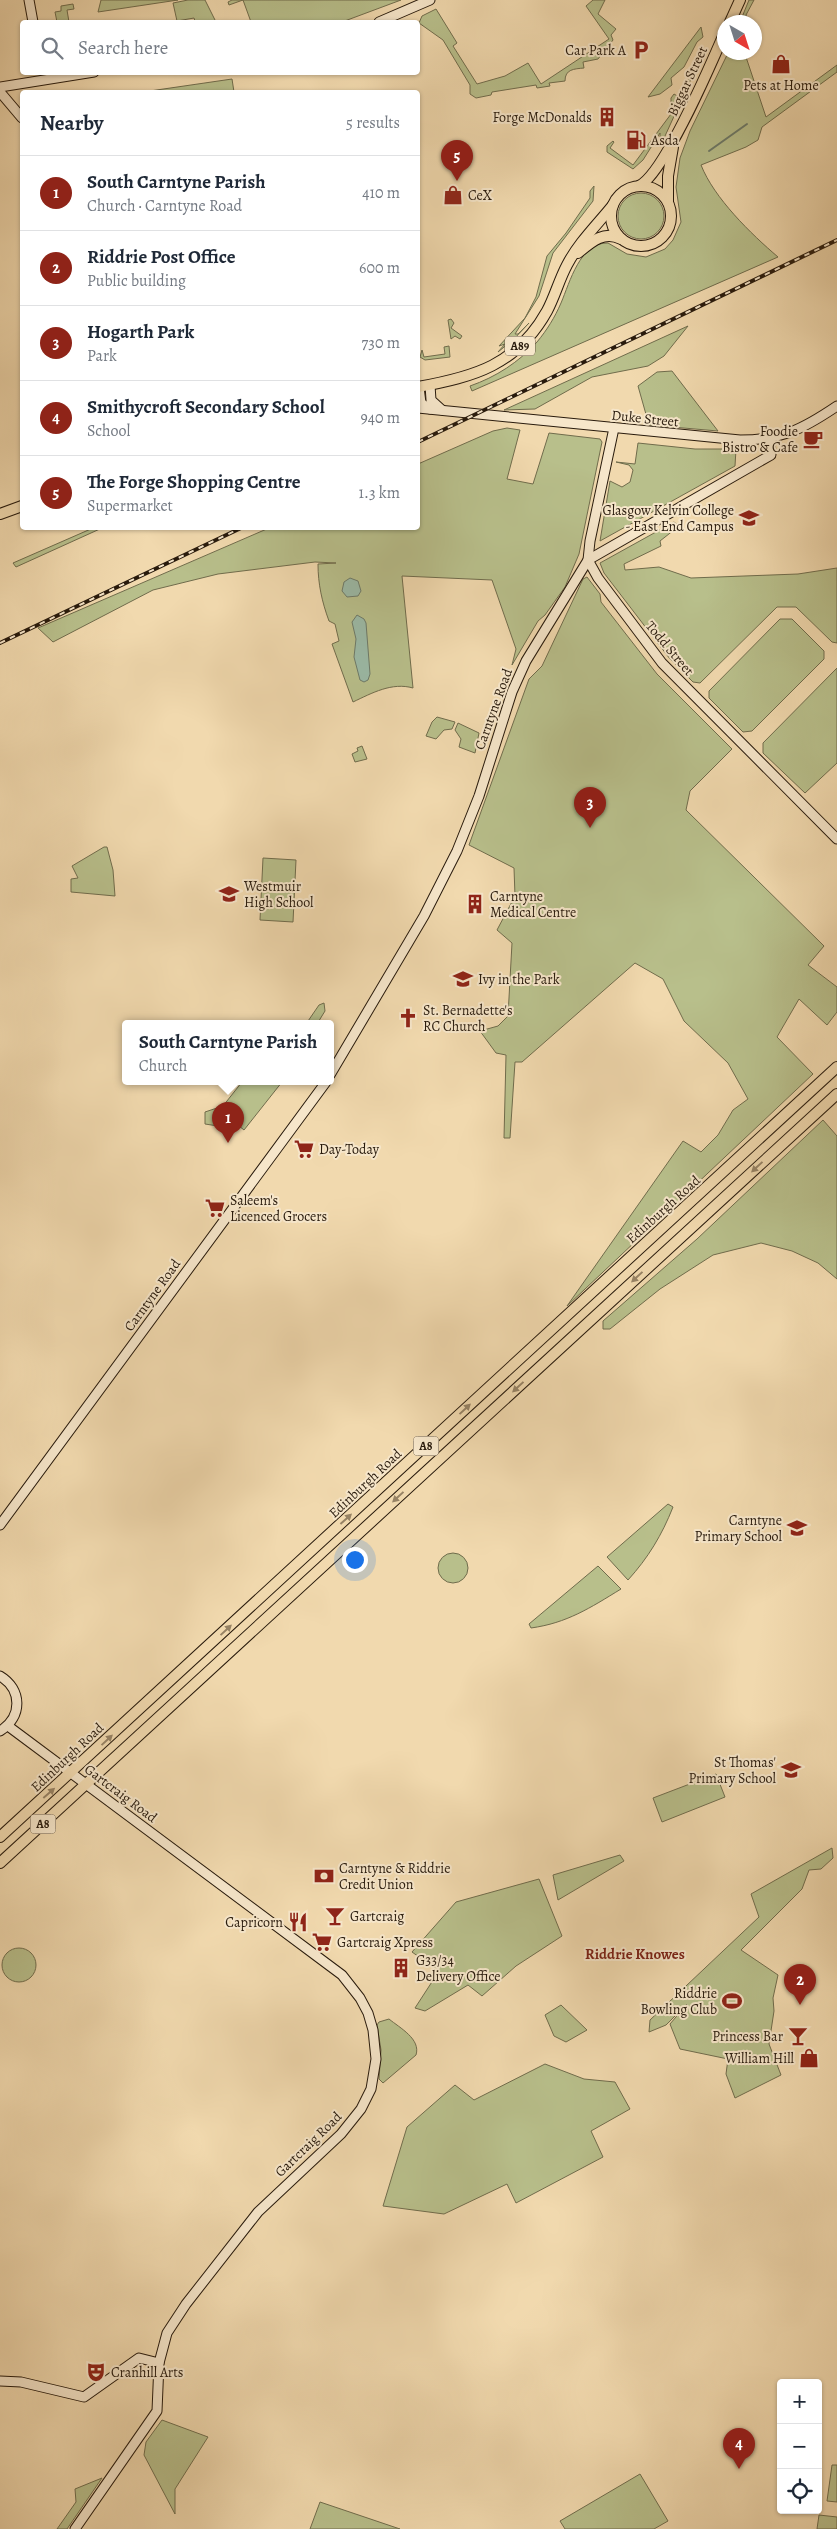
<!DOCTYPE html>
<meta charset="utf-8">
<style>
:root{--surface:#fff;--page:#f2f2f3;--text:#1f2937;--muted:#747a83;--line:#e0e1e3;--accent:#8f2418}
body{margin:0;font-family:Alegreya,serif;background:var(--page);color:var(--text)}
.controls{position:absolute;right:15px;bottom:15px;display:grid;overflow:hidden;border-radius:5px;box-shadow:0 1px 4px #0004}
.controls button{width:45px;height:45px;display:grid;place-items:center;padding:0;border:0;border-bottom:1px solid var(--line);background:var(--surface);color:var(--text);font:25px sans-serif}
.compass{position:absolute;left:717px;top:15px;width:45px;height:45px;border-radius:50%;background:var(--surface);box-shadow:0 1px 4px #0004;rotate:141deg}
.you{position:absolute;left:354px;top:1559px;width:18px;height:18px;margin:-12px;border:4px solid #fff;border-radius:50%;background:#1a73e8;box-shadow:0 0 0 8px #1a73e833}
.badge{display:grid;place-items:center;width:32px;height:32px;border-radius:50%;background:var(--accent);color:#fff;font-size:16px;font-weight:700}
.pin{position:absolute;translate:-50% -41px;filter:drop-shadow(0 1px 2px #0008)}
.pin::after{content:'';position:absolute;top:26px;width:18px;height:15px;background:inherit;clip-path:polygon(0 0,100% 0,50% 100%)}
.popup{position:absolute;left:122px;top:1020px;width:212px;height:65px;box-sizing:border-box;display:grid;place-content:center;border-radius:5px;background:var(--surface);filter:drop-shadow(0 1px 4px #0005);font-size:16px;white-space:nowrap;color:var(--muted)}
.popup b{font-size:19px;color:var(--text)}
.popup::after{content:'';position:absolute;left:50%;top:100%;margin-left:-10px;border:10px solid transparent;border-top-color:var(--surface)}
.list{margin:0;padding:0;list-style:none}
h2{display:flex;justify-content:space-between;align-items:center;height:65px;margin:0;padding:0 20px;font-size:21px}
h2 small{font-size:16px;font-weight:400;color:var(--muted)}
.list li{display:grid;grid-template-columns:32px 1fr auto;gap:15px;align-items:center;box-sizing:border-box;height:75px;padding:0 20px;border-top:1px solid var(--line)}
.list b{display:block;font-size:19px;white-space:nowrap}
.list p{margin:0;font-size:16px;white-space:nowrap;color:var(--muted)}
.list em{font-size:16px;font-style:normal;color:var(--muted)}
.icon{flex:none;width:28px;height:28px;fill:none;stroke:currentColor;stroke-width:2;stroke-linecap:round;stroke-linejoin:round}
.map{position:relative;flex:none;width:837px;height:2529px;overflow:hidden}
.search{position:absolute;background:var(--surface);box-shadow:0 1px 4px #0004;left:20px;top:20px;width:400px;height:55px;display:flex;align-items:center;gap:12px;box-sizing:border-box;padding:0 18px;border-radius:5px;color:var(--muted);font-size:19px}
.panel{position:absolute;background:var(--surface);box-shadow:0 1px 4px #0004;left:20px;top:90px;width:400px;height:440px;border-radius:5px}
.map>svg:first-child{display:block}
.green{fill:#b8bf8b;stroke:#706c4c}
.water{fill:#9bbaa7;stroke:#6d7a69}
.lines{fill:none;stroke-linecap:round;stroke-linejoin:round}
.stream{stroke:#6d7a69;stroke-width:2}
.secondary-casing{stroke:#281a0c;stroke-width:11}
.primary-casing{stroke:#281a0c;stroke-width:12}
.secondary{stroke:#f6e6ca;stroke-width:9}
.primary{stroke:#f1d9ae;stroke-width:10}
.rail-casing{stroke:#281a0c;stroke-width:4}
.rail{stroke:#f6e6ca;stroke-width:2;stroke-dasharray:5.5;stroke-linecap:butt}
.oneway{fill:#978365}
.labels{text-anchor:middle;stroke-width:4;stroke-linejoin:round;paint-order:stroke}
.shield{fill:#f6e6ca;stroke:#665745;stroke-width:1}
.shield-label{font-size:12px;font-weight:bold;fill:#281a0c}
.poi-label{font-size:14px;fill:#281a0c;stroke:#f6e6ca;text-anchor:start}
.street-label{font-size:14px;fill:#281a0c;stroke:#f6e6ca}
.neighbourhood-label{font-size:15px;font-weight:bold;fill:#7a1f14;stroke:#f6e6ca}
</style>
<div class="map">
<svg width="837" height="2529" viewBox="0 0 837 2529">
<rect width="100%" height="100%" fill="#f1d9ae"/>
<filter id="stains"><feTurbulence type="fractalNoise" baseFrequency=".004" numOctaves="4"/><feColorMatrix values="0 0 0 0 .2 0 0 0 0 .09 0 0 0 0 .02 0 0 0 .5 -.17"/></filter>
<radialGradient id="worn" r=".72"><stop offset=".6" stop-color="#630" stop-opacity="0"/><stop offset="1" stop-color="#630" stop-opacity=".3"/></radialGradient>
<g class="green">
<path d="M101 0H178L98 12Z"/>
<path d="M188 0H205L216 22 195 21 194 18 177 21 173 3Z"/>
<path d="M232 0H401L342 22H251L243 0 229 5 228 2Z"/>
<path d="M593 0H605L598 14 616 29 611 35 613 40 598 59 583 62 584 68C574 69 565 69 565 81L549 83 550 86 537 88 536 85 492 92 491 95 476 98 470 94V85L443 40 419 23 422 16 436 9 457 43 453 46 477 84 505 76 528 63 541 84 609 39 586 6Z"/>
<path d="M749 0H754L746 15 747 22H740Z"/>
<path d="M73 4 74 9 67 10 69 22H57L55 12 61 11V6Z"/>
<path d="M701 27 703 37 697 42 684 67 671 78 672 85 660 94 648 97Z"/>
<path d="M728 53H738L746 57 766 117 837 65V72L762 127 758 140 746 147 701 165C714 198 751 234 778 257L472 391 470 386C496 377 519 362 537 342 547 330 555 317 561 303 570 282 580 242 608 243L627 254 646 257 665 249 673 240 681 222 676 187 680 158 690 131Z"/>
<path d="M232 79 234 92H143Z"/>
<path d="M691 79 660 147V133L643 160 633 169 607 152V146L613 141 614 142 610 148 633 165 671 114V98L674 94 679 97 685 90 686 81Z"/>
<path d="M594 186 593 201 553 253 539 296 515 334H518L529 323 514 339 498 352 505 344 499 346 525 318 536 297 547 256 566 233 590 198V191Z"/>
<circle cx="641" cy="216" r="23"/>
<path d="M451 319 454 323 451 328 462 336 460 339 455 336 451 339 448 320Z"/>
<path d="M688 326 664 356 648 366 592 377 535 409 504 410Z"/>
<path d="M449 346 450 357 425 360 420 357 422 350 424 357 445 354 444 347Z"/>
<path d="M672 371 718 431 649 425 638 386 657 372Z"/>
<path d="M507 428 520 430 507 479 533 484 549 433 600 439 602 442 579 554 565 587 545 615 538 621 512 665 516 649 492 580 402 576 413 688C392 682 372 693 353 702L332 644 339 641 335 624 329 621C322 602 318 584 318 564L336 563 315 562 218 574 153 590 53 642 38 628 269 528H418V464L493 431Z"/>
<path d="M638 443 695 449H736L735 466 600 541 610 481 622 487 630 482 633 470 629 465 616 462 635 464Z"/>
<path d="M674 522 679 526 660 541 661 546 624 564 625 570 659 567 691 578 798 574 837 568V643L832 642 796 607H777L700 683 693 682 670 659 604 573 600 563Z"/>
<path d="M93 528H102L16 567 13 563Z"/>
<path d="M587 577 600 594 601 602 657 674 732 749 690 791 686 810 824 946 808 965 837 987V1012L827 1025 799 999 777 1037 813 1074 567 1306 683 1141 701 1152 718 1135 733 1110 748 1099 728 1063 684 1021 663 979 635 963 522 1062H515L510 1138H504L506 1055 496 1053 480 1031 498 1026 508 1016 512 943 497 930 515 896 514 868 469 845 529 679 542 666 583 579Z"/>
<path d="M780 619H792L824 651V659L752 731 743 732 709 698V691Z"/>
<path d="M837 668V763L805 793 763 753V743Z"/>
<path d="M437 717 455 722 452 729 444 730 436 739 426 736 432 722Z"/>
<path d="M458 723 479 733 475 753 459 747 461 739 455 730Z"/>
<path d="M362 746 367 759 355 762 352 754 358 751 357 748Z"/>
<path d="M104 847H107L113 870 115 896 71 892V879L78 878 72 866Z"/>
<path d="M263 858 296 860 293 922 260 920Z"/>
<path d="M324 1003 325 1011 317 1024H306L319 1005Z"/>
<path d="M242 1082H282L244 1130 228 1117 218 1126 205 1124V1112L223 1106Z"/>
<path d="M823 1120 837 1136V1279L818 1263 792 1251 761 1243 713 1255 660 1289 610 1329H603V1321L697 1239Z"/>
<path d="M668 1504 673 1507C662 1535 648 1558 628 1580L607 1557Z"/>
<circle cx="453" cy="1568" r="15"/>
<path d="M598 1566 621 1589C590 1608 567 1623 531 1628L529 1624Z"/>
<path d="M716 1774 725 1797 662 1822 653 1798Z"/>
<path d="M832 1848 833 1858 821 1869 809 1870 802 1889 741 1950 778 1975 773 1998 774 2011 769 2044 781 2075 735 2098 726 2074 728 2059 680 2049 670 2024 687 2004 666 2025 649 2032 650 2020 759 1917 751 1894Z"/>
<path d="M620 1855 624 1861 558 1900 553 1875Z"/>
<path d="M539 1879 562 1936 516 1966 482 1996 468 1985 425 2011 415 2008 439 1971 412 1952 456 1902Z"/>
<circle cx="19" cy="1965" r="17"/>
<path d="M561 2005 587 2030 566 2042 554 2036 545 2015Z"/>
<path d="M389 2019C400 2028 421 2039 416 2055L383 2083 379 2079 381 2050 377 2025 379 2022Z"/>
<path d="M545 2064 584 2079 615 2082 630 2109 591 2131 603 2157 516 2203 507 2184 444 2214 383 2206 407 2127 455 2085 474 2100Z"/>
<path d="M162 2420 208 2437 175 2489V2514L144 2455 146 2442Z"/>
<path d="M832 2465H837V2502L827 2501Z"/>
<path d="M640 2474 668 2521 654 2529H565L560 2521Z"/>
<path d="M102 2478 67 2529H57L76 2502 75 2489Z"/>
<path d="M320 2502 400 2529H310Z"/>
<path d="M819 2515 837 2517V2529H817Z"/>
</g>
<g class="water">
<path d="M350 578 358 581 361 591 358 596 347 597 342 591 344 582Z"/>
<path d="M357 615 364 619 366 623 370 674 368 680 364 682 360 680 354 657 356 639 352 622Z"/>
</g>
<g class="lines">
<path class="stream" d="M709 151 747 124"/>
<defs>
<g id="secondary">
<path d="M29 0 33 22"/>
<path d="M379 22 430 0"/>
<path d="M0 87 94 72"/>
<path d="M0 92 22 118"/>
<path d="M430 385 431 400 442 410"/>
<path d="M419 387 421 403 430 409"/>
<path d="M418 408 740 440C782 440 803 429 837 406"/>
<path d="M614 428 590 541 588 560 598 578 662 663 837 839"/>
<path d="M330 1075 424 916 457 851 479 796 512 692 526 661 588 560 771 455 770 438"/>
<path d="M0 1525 326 1082"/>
<path d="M0 1676C22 1689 23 1717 0 1731"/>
<path d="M8 1726 342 1975 360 1998 368 2013 373 2030 376 2059 371 2089 361 2109 341 2134 258 2212 186 2304 167 2333 159 2363 157 2411 75 2529"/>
<path d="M0 2381 21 2382 84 2397 139 2358 159 2363"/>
</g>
<g id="primary">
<path d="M730 22 740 0"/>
<circle cx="641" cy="216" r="30"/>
<path d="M639 186C664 174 711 64 724 34"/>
<path d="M668 202V176L673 147"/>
<path d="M578 253C591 242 604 230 621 239"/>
<path d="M418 387C474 377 517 365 547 311 555 296 559 280 567 265 579 242 597 225 613 205"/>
<path d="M0 514 22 506"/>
<path d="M0 1837 837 1067"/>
<path d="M0 1863 837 1094"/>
</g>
</defs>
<use href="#secondary" class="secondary-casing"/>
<use href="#primary" class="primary-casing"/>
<use href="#secondary" class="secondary"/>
<use href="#primary" class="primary"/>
<defs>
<g id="rail">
<path d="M418 442 837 240"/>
<path d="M0 643 241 528"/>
</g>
</defs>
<use href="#rail" class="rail-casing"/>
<use href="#rail" class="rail"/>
</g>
<defs><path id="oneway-solid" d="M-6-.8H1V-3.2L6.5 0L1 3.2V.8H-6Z" transform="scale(1.25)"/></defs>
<g class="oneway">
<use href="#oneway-solid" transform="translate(757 1167) rotate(137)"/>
<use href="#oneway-solid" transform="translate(637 1277) rotate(137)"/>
<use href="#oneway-solid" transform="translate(518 1387) rotate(137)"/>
<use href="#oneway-solid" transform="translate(465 1409) rotate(-43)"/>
<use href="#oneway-solid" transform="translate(398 1497) rotate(137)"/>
<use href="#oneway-solid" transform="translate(346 1519) rotate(-42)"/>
<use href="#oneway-solid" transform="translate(226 1630) rotate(-43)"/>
<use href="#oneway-solid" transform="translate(107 1740) rotate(-43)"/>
<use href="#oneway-solid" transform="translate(49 1793) rotate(-41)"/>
</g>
<defs>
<symbol id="parking-bare" viewBox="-9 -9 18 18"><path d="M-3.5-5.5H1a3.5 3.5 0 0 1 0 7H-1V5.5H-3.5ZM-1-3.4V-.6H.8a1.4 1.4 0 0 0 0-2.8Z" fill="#8f2418" stroke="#f6e6ca" stroke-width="2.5" paint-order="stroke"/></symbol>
<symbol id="shop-bare" viewBox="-9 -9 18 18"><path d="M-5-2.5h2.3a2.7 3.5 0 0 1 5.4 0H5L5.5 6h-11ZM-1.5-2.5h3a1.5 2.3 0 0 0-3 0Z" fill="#8f2418" stroke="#f6e6ca" stroke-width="2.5" paint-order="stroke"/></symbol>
<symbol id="building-bare" viewBox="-9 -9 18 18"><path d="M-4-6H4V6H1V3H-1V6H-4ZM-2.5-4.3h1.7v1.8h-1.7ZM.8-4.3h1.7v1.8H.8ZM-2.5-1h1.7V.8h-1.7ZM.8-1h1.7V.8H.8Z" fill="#8f2418" stroke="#f6e6ca" stroke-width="2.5" paint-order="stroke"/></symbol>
<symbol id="fuel-bare" viewBox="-9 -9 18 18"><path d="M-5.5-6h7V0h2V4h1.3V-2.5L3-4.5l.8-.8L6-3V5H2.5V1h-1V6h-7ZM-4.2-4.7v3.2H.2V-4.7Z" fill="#8f2418" stroke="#f6e6ca" stroke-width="2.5" paint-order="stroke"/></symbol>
<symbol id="cafe-bare" viewBox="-9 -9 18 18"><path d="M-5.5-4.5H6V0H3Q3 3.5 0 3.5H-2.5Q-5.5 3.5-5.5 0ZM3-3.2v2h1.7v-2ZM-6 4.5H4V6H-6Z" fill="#8f2418" stroke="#f6e6ca" stroke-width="2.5" paint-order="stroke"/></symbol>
<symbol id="university-bare" viewBox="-9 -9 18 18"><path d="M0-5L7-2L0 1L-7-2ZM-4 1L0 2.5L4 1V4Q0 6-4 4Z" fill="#8f2418" stroke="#f6e6ca" stroke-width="2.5" paint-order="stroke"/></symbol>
<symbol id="school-bare" viewBox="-9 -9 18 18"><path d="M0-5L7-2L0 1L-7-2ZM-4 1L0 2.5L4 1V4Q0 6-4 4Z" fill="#8f2418" stroke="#f6e6ca" stroke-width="2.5" paint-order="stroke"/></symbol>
<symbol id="church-bare" viewBox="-9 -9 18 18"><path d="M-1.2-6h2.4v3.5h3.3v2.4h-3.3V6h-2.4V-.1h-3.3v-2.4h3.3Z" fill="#8f2418" stroke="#f6e6ca" stroke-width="2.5" paint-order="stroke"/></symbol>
<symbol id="supermarket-bare" viewBox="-9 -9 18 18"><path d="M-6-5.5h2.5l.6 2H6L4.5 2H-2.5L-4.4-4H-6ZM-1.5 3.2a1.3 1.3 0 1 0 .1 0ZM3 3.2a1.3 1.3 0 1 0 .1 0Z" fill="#8f2418" stroke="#f6e6ca" stroke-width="2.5" paint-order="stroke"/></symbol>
<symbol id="bank-bare" viewBox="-9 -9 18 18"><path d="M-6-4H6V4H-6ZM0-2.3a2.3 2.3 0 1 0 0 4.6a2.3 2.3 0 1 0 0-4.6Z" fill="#8f2418" stroke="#f6e6ca" stroke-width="2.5" paint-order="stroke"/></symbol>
<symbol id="bar-bare" viewBox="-9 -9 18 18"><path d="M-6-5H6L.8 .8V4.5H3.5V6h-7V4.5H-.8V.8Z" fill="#8f2418" stroke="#f6e6ca" stroke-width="2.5" paint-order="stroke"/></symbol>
<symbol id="restaurant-bare" viewBox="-9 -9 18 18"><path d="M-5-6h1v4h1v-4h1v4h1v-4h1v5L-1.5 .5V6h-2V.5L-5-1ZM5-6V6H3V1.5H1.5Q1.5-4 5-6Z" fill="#8f2418" stroke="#f6e6ca" stroke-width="2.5" paint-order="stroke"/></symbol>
<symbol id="stadium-bare" viewBox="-9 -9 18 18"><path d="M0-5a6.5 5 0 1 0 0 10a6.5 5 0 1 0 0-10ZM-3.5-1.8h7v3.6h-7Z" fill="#8f2418" stroke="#f6e6ca" stroke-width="2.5" paint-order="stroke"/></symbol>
<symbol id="theatre-bare" viewBox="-9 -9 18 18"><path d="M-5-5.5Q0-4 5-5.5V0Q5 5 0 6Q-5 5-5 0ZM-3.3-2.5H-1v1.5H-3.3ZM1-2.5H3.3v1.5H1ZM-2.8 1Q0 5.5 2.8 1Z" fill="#8f2418" stroke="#f6e6ca" stroke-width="2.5" paint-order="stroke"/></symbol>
</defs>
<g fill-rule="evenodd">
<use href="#parking-bare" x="627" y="36" width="28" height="28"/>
<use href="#shop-bare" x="767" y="50" width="28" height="28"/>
<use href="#building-bare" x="593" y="103" width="28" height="28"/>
<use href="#fuel-bare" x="622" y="126" width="28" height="28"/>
<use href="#shop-bare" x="439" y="181" width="28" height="28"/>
<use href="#cafe-bare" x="799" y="425" width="28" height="28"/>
<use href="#university-bare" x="735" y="504" width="28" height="28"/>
<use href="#school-bare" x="215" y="880" width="28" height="28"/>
<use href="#building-bare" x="461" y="890" width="28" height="28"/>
<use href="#school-bare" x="449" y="965" width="28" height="28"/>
<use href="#church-bare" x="394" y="1004" width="28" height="28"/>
<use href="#supermarket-bare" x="290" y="1135" width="28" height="28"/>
<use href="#supermarket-bare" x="201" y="1194" width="28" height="28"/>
<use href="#school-bare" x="783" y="1514" width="28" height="28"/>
<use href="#school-bare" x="777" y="1756" width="28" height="28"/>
<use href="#bank-bare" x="310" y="1862" width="28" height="28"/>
<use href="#bar-bare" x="321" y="1902" width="28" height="28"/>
<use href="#restaurant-bare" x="284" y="1908" width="28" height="28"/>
<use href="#supermarket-bare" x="308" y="1928" width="28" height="28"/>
<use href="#building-bare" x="387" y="1954" width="28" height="28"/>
<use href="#stadium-bare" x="718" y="1987" width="28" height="28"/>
<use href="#bar-bare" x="784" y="2022" width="28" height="28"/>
<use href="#shop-bare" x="795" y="2044" width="28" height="28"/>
<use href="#theatre-bare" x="82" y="2358" width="28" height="28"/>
</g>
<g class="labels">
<g class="shield">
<rect x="505" y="336.5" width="30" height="19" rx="4"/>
<rect x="413.5" y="1436.5" width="25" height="19" rx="4"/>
<rect x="30.5" y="1814.5" width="25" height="19" rx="4"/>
</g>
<g class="shield-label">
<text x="520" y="350">A89</text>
<text x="426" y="1450">A8</text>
<text x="43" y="1828">A8</text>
</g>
<g class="poi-label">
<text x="626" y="55" text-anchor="end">Car Park A</text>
<text x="781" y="90" text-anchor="middle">Pets at Home</text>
<text x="592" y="122" text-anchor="end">Forge McDonalds</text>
<text x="651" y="145">Asda</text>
<text x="468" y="200">CeX</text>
<text x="798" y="436" text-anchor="end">Foodie<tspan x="798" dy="16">Bistro &amp; Cafe</tspan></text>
<text x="734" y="515" text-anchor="end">Glasgow Kelvin College<tspan x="734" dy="16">- East End Campus</tspan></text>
<text x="244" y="891">Westmuir<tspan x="244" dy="16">High School</tspan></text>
<text x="490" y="901">Carntyne<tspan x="490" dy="16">Medical Centre</tspan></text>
<text x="478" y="984">Ivy in the Park</text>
<text x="423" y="1015">St. Bernadette's<tspan x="423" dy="16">RC Church</tspan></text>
<text x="319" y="1154">Day-Today</text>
<text x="230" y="1205">Saleem's<tspan x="230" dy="16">Licenced Grocers</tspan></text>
<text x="782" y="1525" text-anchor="end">Carntyne<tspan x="782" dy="16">Primary School</tspan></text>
<text x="776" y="1767" text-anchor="end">St Thomas'<tspan x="776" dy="16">Primary School</tspan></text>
<text x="339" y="1873">Carntyne &amp; Riddrie<tspan x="339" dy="16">Credit Union</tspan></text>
<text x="350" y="1921">Gartcraig</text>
<text x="283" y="1927" text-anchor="end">Capricorn</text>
<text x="337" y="1947">Gartcraig Xpress</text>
<text x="416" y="1965">G33/34<tspan x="416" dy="16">Delivery Office</tspan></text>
<text x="717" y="1998" text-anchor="end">Riddrie<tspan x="717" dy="16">Bowling Club</tspan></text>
<text x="783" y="2041" text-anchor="end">Princess Bar</text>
<text x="794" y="2063" text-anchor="end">William Hill</text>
<text x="111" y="2377">Cranhill Arts</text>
</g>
<g class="street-label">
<text transform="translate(687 81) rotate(-65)" y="5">Biggar Street</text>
<text transform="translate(645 418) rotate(6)" y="5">Duke Street</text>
<text transform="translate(670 648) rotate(50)" y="5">Todd Street</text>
<text transform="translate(493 709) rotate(-70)" y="5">Carntyne Road</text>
<text transform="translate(663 1209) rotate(-42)" y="5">Edinburgh Road</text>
<text transform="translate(152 1295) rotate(-54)" y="5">Carntyne Road</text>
<text transform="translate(365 1483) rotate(-43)" y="5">Edinburgh Road</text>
<text transform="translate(67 1757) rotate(-43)" y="5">Edinburgh Road</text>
<text transform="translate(121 1793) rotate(37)" y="5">Gartcraig Road</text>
<text transform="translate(308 2144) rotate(-44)" y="5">Gartcraig Road</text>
</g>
<g class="neighbourhood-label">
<text x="635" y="1959">Riddrie Knowes</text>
</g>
</g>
<rect width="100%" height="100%" filter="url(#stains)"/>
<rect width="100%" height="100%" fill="url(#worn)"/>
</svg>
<div class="controls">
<button>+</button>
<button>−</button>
<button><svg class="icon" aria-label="locate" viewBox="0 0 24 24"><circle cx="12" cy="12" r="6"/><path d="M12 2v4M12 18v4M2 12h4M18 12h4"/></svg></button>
</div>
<svg class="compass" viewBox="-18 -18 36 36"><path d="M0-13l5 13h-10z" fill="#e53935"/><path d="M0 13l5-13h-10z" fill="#747a83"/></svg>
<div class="you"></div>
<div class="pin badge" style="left:228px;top:1143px">1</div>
<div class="popup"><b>South Carntyne Parish</b>Church</div>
<div class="pin badge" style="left:800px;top:2005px">2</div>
<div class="pin badge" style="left:590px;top:828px">3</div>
<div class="pin badge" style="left:739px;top:2469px">4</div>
<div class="pin badge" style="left:457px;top:181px">5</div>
<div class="search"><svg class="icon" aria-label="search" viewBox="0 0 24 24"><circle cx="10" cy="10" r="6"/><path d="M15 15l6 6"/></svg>Search here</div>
<section class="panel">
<h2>Nearby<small>5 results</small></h2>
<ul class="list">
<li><span class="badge">1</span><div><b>South Carntyne Parish</b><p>Church · Carntyne Road</p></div><em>410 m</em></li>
<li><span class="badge">2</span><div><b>Riddrie Post Office</b><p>Public building</p></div><em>600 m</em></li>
<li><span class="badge">3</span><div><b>Hogarth Park</b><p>Park</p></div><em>730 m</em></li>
<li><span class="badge">4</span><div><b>Smithycroft Secondary School</b><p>School</p></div><em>940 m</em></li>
<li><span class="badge">5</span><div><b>The Forge Shopping Centre</b><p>Supermarket</p></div><em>1.3 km</em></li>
</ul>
</section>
</div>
